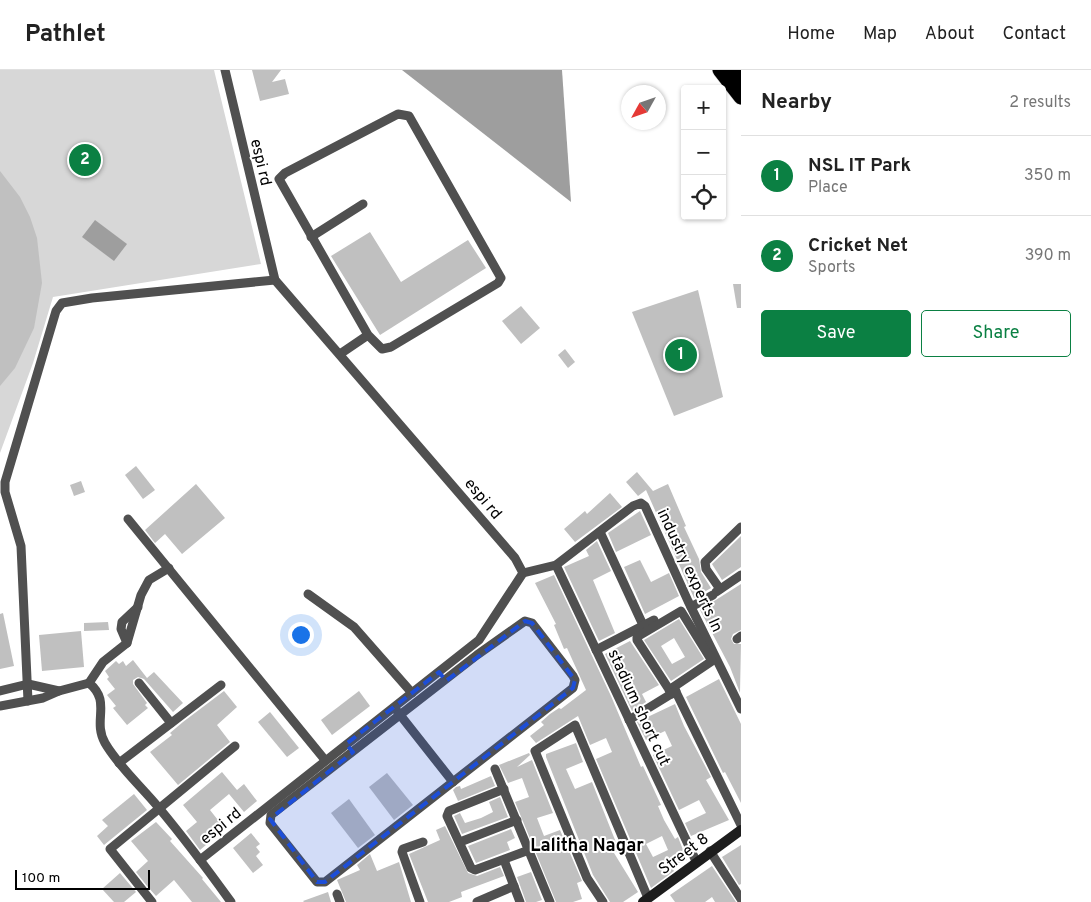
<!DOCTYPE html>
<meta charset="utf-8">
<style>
:root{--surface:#fff;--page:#f2f2f2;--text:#222;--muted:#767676;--line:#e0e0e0;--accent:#0b8043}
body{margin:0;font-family:Overpass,sans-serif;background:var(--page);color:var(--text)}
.controls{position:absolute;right:15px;top:15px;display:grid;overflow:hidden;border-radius:5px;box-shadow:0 1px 4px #0004}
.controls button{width:45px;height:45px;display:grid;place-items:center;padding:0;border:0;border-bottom:1px solid var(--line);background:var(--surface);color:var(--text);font:25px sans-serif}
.compass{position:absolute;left:621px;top:15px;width:45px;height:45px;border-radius:50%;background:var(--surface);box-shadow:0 1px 4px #0004;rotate:230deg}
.scale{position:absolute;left:15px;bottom:12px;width:135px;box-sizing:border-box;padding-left:5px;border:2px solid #000;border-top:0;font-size:14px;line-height:18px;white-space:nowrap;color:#000;-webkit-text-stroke:4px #fff;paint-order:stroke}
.you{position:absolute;left:300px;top:564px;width:18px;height:18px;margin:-12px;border:4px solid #fff;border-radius:50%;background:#1a73e8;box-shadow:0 0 0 8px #1a73e833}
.badge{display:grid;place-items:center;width:32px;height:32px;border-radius:50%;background:var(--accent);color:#fff;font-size:16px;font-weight:700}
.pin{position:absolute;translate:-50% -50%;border:2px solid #fff;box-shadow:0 1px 5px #0006}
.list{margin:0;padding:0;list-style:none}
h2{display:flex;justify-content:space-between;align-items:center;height:65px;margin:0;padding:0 20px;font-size:21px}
h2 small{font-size:16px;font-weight:400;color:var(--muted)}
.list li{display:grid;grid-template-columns:32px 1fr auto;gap:15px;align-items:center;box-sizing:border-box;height:80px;padding:0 20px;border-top:1px solid var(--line)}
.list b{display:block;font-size:19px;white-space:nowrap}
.list p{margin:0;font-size:16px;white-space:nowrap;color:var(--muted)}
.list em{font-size:16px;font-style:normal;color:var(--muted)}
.actions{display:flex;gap:10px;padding:15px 20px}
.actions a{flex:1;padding:11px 0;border:1px solid var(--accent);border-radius:5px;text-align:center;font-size:18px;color:var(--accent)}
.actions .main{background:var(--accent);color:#fff}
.icon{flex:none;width:28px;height:28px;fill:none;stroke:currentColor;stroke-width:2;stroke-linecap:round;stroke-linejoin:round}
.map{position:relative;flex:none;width:741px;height:832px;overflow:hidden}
header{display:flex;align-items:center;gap:30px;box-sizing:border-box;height:70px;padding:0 25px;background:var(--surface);border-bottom:1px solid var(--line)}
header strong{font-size:24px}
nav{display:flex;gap:28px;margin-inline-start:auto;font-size:18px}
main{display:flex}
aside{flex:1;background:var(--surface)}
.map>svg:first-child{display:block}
.green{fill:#d7d7d7}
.water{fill:#9e9e9e}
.building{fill:#c0c0c0;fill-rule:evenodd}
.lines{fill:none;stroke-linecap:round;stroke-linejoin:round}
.highway-casing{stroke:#dbdbdb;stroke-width:16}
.street{stroke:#505050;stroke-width:9}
.secondary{stroke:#1d1d1d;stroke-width:10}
.highway{stroke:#000;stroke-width:15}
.marked{fill:#1d4ed8;fill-opacity:0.2;stroke:#1d4ed8;stroke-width:4;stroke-dasharray:10 6;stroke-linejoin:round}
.labels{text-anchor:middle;stroke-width:4;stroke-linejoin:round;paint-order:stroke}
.street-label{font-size:16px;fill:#000;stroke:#fff}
.neighbourhood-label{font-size:18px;font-weight:bold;fill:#000;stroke:#fff}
</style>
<header>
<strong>Pathlet</strong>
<nav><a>Home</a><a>Map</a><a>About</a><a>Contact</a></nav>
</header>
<main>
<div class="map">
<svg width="741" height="832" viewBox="0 0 741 832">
<rect width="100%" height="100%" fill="#fff"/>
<path class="green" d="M0 0H214L261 194 53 227 33 293 0 383Z"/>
<g class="water">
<path d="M402 0H562L571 132Z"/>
<path d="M95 150 127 174 114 191 82 167Z"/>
</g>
<g class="building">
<path d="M252 0H281L272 12 285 9 289 24 260 31Z"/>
<path d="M0 101 20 127 30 147 37 168 42 213 34 258 15 298 0 316Z"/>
<path d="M370 162 401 212 468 170 486 198 380 265 331 186Z"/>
<path d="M733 214H741V238H737Z"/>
<path d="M698 220 723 327 674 346 632 242Z"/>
<path d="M521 236 540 258 521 274 502 251Z"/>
<path d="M565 279 575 292 568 298 558 285Z"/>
<path d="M136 396 155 420 143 429 125 405Z"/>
<path d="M637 402 653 421 668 414 686 456 684 457 699 489 701 502 711 518 694 528 646 420 638 426 626 412Z"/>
<path d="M81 411 85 422 74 426 70 415Z"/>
<path d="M196 414 225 448 182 484 165 464 155 473 145 460Z"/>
<path d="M610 423 622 437 575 472 564 459 585 441 587 444Z"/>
<path d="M640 441 651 465 616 482 608 463Z"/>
<path d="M741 466V497L722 510 712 494Z"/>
<path d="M597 471 611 501 593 510 615 563 599 571 564 497 589 486 586 480Z"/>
<path d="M640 490 651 512 669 503 679 526 645 544 624 497Z"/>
<path d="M554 505 611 626 641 697 643 696 661 735 658 736 664 750 675 769 678 767 687 790 671 796 674 801 651 818 596 689 612 682 606 668 590 675 578 646 536 673 530 666 544 655 541 652 550 644 559 638 561 639 586 620 567 578 564 579 554 555 556 554 535 513ZM662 766 668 780 653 787 646 774Z"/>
<path d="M741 514V560L733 564 731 569 734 574H741L740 623 730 597 700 540Z"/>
<path d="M3 543 14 596 0 599V544Z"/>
<path d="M679 549 704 589 671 611 644 570ZM674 568 685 587 672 594 661 576Z"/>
<path d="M108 552 109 560 84 561V553Z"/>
<path d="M81 561 84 597 42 601 39 565Z"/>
<path d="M630 571 659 615 642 624 646 632 632 641 605 584Z"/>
<path d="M133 590 147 608 154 602 183 633 173 642 144 609 138 607 133 610V614L147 633 145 635 148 638 127 655 113 638 116 636 107 625 115 619 107 609 109 607 105 601 116 591 119 594 123 591 126 596Z"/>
<path d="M719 609 741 654V733L725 702 723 703 686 627Z"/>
<path d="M224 621 237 637 217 655 230 672 178 715 150 682 172 665 170 663 183 652Z"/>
<path d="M359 621 370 636 332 665 321 650Z"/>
<path d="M675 634 684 656 711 707 706 710 729 750 691 766 685 753 706 743 699 730 679 740 653 685 672 676 665 661 646 670 637 652Z"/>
<path d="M270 642 299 678 287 687 258 652Z"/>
<path d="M576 673 583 692 566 699 575 719 592 712 619 780 614 783 638 822 623 832H610L593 805 546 687V684Z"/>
<path d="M529 683 530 685 517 697 532 690 553 743 537 748 544 766 560 760 582 811 577 813 582 829 573 832H556L515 732 529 727 522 708 508 713 499 695Z"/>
<path d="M222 702 237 720 244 714 257 731 244 742 229 724 210 740 225 759 200 780 186 761 197 752 183 735Z"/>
<path d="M387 703 413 735 394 750 369 717Z"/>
<path d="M491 706 495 716 458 731 453 720 456 717 460 716 461 719Z"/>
<path d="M134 724 147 740 104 775 97 766 108 756 102 750Z"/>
<path d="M500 727 508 747 462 764 454 746 460 743 465 753 481 748 493 742 489 732Z"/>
<path d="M349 729 375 765 358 778 331 743Z"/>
<path d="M156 752 172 769 170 771 203 808 202 809 221 832H192L174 810 156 826 147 816 136 802 148 791 131 771Z"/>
<path d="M445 756 468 803 477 806 500 797 504 806 461 822 462 827 449 832H428L409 784 440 770 436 760Z"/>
<path d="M511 759 515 768 507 772 510 780 476 793 468 776Z"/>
<path d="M251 763 260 774 256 777 260 782 256 786 263 795 253 803 233 778Z"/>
<path d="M741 775V814L739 815 722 787Z"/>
<path d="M370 784 377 801 399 792 411 832H346L337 810 360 800 357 795Z"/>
<path d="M712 796 736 832H715L712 827 705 832H675L670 825Z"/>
<path d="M531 802 542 830 536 832H526L517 807Z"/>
<path d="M120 803 136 822 124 832H114L102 819Z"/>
<path d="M328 822 331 832H304L303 831Z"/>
</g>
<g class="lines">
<defs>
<g id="highway">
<path d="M720 0 741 27"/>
<path d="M735 0 741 8"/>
</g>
</defs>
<use href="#highway" class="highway-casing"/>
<g class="street">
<path d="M311 167 363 134"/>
<path d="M340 284 368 265 382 279 391 277 498 213 501 208 409 46 398 44 285 103 279 109 368 265"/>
<path d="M128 449 325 690"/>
<path d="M600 462 643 555"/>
<path d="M556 495 696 791"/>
<path d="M523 503 556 495 633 436 641 433 645 436 688 531 741 639"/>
<path d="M720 519 706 499 705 492 741 457"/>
<path d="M716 522 741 505"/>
<path d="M308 524 354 557 412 623"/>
<path d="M691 537 713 525"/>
<path d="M525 551 532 553 573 606 575 610 573 618 325 812H317L270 753 271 745 477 585Z"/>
<path d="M737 569 741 566"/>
<path d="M127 573 121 559 122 552 138 537"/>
<path d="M596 580 654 550"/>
<path d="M89 613C112 632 92 650 105 673 119 697 141 716 159 738 184 768 208 800 231 832"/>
<path d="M89 613 103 592 127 573 141 525 149 510 169 498"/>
<path d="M139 613 171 653"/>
<path d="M669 620 712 591 681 541 637 567V570L672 624"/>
<path d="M0 621 28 614 59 621"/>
<path d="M676 622 741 755"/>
<path d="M28 631 21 476 5 422V412L56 241 62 233 92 228 275 210"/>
<path d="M0 636 43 628 59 621 89 613"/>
<path d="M397 641 453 712"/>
<path d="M629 650 676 621"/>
<path d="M119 693 221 615"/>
<path d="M495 699 550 832"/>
<path d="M504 719 449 741 447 746 471 798 475 800 529 780"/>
<path d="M460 772 517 750"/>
<path d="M710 781 741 829"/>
<path d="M200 790 479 570 523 503 515 488 275 210 225 0"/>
<path d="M504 790 520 832"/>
<path d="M337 824 340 832"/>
<path d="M152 832 110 779 235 676"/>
<path d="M420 832 402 782 403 779 423 772"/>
<path d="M477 832 514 816"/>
<path d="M603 832 587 808 535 681 575 655 648 828"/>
</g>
<path class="secondary" d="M643 832 741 760"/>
<use href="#highway" class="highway"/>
</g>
<path class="marked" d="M525 551 532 553 575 610 573 618 325 812H317L270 749 353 682 346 674 439 602 446 611Z"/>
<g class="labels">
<g class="street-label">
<text transform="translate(262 92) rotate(77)" y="6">espi rd</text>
<text transform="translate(484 428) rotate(50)" y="6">espi rd</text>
<text transform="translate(691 500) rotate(65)" y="6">industry experts ln</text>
<text transform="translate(640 637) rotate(65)" y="6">stadium short cut</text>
<text transform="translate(220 755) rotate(-39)" y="6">espi rd</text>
<text transform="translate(683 783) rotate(-37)" y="6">Street 8</text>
</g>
<g class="neighbourhood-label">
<text x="587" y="781">Lalitha Nagar</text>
</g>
</g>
</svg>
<div class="controls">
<button>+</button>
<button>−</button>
<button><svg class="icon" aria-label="locate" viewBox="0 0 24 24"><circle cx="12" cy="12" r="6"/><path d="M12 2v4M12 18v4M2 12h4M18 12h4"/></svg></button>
</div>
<svg class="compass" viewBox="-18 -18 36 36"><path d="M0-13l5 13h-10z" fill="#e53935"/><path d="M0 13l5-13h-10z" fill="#767676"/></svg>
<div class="scale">100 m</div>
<div class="you"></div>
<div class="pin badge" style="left:681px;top:285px">1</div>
<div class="pin badge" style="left:85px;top:90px">2</div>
</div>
<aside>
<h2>Nearby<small>2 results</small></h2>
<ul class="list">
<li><span class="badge">1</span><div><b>NSL IT Park</b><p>Place</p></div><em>350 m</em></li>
<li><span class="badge">2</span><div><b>Cricket Net</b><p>Sports</p></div><em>390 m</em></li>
</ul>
<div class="actions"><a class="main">Save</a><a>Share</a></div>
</aside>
</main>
